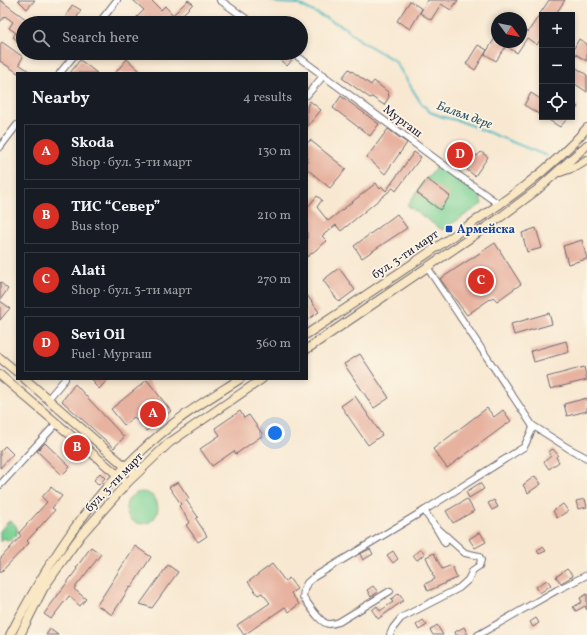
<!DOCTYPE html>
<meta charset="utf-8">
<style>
:root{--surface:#171b24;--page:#242831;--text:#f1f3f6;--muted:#9ea1a6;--line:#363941;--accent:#d93025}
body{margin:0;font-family:Vollkorn,serif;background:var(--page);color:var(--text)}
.controls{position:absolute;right:12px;top:12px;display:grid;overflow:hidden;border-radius:0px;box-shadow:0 2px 6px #0003}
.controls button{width:36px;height:36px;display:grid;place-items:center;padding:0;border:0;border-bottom:1px solid var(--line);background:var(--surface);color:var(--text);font:20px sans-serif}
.compass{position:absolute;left:491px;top:12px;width:36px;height:36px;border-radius:50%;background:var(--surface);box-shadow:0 2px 6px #0003;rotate:122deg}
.you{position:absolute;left:275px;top:433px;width:14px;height:14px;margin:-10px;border:3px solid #fff;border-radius:50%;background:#1a73e8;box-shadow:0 0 0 6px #1a73e833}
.badge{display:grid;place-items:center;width:26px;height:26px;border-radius:50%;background:var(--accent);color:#fff;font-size:13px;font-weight:700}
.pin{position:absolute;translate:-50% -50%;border:2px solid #fff;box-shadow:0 1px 4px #0006}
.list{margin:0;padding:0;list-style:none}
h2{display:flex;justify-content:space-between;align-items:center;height:52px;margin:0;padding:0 16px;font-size:17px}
h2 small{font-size:13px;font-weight:400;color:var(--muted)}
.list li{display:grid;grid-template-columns:26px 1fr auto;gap:12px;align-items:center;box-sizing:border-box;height:56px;margin:0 8px 8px;padding:0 8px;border:1px solid var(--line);border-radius:0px}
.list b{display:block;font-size:15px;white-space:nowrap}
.list p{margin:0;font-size:13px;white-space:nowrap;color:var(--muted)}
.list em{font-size:13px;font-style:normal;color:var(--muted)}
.icon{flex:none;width:22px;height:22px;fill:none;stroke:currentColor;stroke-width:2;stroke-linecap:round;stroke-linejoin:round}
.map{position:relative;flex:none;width:587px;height:635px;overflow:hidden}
.search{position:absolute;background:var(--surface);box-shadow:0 2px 6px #0003;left:16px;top:16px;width:292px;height:44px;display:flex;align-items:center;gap:10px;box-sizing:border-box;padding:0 14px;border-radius:22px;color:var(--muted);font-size:15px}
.panel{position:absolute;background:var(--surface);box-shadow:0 2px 6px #0003;left:16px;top:72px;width:292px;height:308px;border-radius:0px}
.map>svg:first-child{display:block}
.green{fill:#7bd195;stroke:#4e7a68}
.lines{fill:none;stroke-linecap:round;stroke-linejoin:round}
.stream{stroke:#4bbac3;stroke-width:2}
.building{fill:#e7b2a0}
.street-casing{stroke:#6d6770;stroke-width:8}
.secondary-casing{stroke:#6d6770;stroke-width:10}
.street{stroke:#fff;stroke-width:6}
.secondary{stroke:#fae7c3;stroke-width:8}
.transit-dot{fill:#1a4fb4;stroke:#fcf5e5;stroke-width:1.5}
.labels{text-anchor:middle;stroke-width:3.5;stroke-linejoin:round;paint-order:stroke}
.street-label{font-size:12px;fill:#22223b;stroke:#fcf5e5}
.transit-label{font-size:12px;font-weight:bold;fill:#164399;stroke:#fcf5e5;text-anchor:start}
.water-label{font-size:13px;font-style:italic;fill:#30576b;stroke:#fcf5e5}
</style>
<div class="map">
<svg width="587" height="635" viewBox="0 0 587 635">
<rect width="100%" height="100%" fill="#fcf5e5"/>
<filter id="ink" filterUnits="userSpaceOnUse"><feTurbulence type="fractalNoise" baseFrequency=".025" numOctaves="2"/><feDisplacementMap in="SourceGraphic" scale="8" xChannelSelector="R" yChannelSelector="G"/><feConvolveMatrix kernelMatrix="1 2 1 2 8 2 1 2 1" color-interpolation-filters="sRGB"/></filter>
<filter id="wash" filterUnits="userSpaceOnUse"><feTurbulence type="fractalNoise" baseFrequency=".012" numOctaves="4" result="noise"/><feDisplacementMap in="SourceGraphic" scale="16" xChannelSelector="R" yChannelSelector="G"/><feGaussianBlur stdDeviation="0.9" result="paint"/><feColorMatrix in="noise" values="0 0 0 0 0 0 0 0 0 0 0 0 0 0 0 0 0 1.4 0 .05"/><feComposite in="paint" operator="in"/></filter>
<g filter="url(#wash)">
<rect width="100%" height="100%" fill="#f8e8d1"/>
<g class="green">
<path d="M437 165 480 196 482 204 442 230 407 205Z"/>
<circle cx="142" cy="508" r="16"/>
<path d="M9 521C16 523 19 529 16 536L8 541 4 538 0 542V531Z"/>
</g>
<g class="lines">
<path class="stream" d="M272 0 278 3 298 4 344 27 361 41 395 61 421 103 430 112 443 117 460 121 547 156"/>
</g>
<g id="blocks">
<g class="building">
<path d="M0 0 31 23H23V45L13 37 16 33 9 28 13 22 5 16 0 22Z"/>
<path d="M18 0H35L27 9Z"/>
<path d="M133 0H151L161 10 165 6 173 15 188 0 193 4 180 17 182 20 179 23H139L135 19 144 10Z"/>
<path d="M428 0H458L451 10 441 4 431 20 420 13Z"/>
<path d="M549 0H565L555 15H542V36L537 45 527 38 517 53 506 46 496 61 485 54 497 35V42H521V28L528 32Z"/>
<path d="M410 1 422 9 410 29 397 21Z"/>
<path d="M72 5 81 10 74 23H62Z"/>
<path d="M579 39 587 44V61L572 52Z"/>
<path d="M2 42 23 57 19 64 32 73H18L0 61V45Z"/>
<path d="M478 45 487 50 475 70 466 64Z"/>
<path d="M285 53 293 59 287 66 280 60Z"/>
<path d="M127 59 142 73H115Z"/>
<path d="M80 60 97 73H70Z"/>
<path d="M572 65 587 75V92L572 82Z"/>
<path d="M349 69 371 85 374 81 388 92 389 97 384 105 372 97 370 98 342 78Z"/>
<path d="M531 93 542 100V116L524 105Z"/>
<path d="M341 96 379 124 370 136 333 108Z"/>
<path d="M310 101 321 110 307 127V106Z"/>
<path d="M572 101 578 107 572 114Z"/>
<path d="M544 117H569L560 127Z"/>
<path d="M388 129 407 143 385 174 367 157Z"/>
<path d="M310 140 346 169 330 188 307 169V144Z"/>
<path d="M462 145 477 156 481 152 488 157 475 176 467 170 471 165 461 158 455 165 450 162Z"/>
<path d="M414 152 421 157 396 191 393 188 341 231 336 225 322 236 327 241 307 257V208L317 196 322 200 317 207 328 221 376 183 380 189 382 187 386 191Z"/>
<path d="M427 179 450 196 440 210 417 193Z"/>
<path d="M397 214 407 228 362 258 354 246Z"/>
<path d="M536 228 542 248 527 252 522 233Z"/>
<path d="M582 240 587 259 568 264 563 246Z"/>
<path d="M495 243 521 284 497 301 493 297 467 315 440 279Z"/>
<path d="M339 268 355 290 339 302 323 280Z"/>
<path d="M0 282 8 289 0 300Z"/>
<path d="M307 295 319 312 307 320Z"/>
<path d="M0 301 10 308 0 320Z"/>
<path d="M549 313 552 324 514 335 511 324Z"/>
<path d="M566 341 569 352 534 362 531 351Z"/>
<path d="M360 354 389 398 374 408 344 364Z"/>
<path d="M584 367 587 380 550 389 547 377Z"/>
<path d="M91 379H108L99 389 94 384 95 382Z"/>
<path d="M147 380 171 411 146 431 134 417 124 425 111 409Z"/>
<path d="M75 384 124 437 114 448 62 401Z"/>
<path d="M355 396 382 435 368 445 341 406Z"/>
<path d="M587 398V411L567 416 564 404Z"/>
<path d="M487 408 494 417 503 410 511 421 447 468 433 449Z"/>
<path d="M240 411 244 418 249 415 263 435 236 454 234 451 212 466 200 449 220 435 215 428Z"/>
<path d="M45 443 70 467 62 475 37 451Z"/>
<path d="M5 446 13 454 0 468V451Z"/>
<path d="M553 449 558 455 556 457 559 462 549 469 544 462 551 456 548 452Z"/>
<path d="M100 473 105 478 99 485 94 480Z"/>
<path d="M535 476 541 484 528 493 523 485Z"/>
<path d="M178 482 189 498 186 500 198 517 196 519 207 536 198 542 186 525 190 522 179 506 181 504 169 487Z"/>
<path d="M480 483 484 489 469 498 466 492Z"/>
<path d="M51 487 62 496 52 508 55 510 27 541 29 543 0 573V559L21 536 19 533 47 502 42 497Z"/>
<path d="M467 499 474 511 453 523 446 511Z"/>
<path d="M585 499 587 507 578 509 576 501Z"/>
<path d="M494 500 498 507 492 510 488 503Z"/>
<path d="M563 504 568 511 557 518 553 511Z"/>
<path d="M480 532 486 542 475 548 469 539Z"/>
<path d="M135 546 151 557 131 588 130 587 112 615 97 605Z"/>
<path d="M91 547 101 554 74 589 86 599 80 606 69 596 51 619 44 614 77 569 76 568Z"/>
<path d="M543 547 546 551 539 554 537 550Z"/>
<path d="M370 549 373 554 363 560 360 554Z"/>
<path d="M421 549 425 554 417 560 413 555Z"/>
<path d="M393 551 398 559 393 563 387 555Z"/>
<path d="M434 553 442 569 452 565 457 578 428 591 425 584 435 579 432 573H433L426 557Z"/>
<path d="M272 564 285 581 289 578 297 589 291 593 299 604 289 612 285 607 244 635 237 625 270 603 262 593 258 595 248 582Z"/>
<path d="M168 565 178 572 152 608 140 604Z"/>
<path d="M567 569 573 576 561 583 556 577Z"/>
<path d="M547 580 551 585 540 593 536 587Z"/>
<path d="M373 586 378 592 371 597 367 590Z"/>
<path d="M399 593 404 600 378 619 372 610 377 606 380 611 393 602 391 600Z"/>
<path d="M587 594V610L585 606 576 611 573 607 582 602 580 598Z"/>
<path d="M536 618 539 623 533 627 530 622Z"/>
<path d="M423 620 427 625 419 630 416 625Z"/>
<path d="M437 625 443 635H433L430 630Z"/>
<path d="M464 627 468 635H456L455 632Z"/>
<path d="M50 629 58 635H46Z"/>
</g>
</g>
</g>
<g filter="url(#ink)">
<use href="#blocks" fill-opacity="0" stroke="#6d6770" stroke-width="1"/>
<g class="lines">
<defs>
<g id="street">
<path d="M220 0 252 23"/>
<path d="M99 23 117 0"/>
<path d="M293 53 437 160 500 205"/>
<path d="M60 73 76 53"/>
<path d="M307 95 324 75"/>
<path d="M0 147 17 125"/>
<path d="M427 267 532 425 568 448 587 458"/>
<path d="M48 399 65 379"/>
<path d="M0 485 56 424"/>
<path d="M425 510 427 515 435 526 445 543"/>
<path d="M390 591 339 622C336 623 332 624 329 624 320 624 309 604 303 597L304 590 307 583 314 577 425 510 524 447 533 428 532 425"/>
<path d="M390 635 393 628 401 618 459 588 468 580 473 570 479 566 481 560 479 556 465 553 435 526"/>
<path d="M478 635 557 590 587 575"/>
</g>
<g id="secondary">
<path d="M560 172 577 166 587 160"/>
<path d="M307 334C356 302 405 269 453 236 501 204 549 172 587 128"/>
<path d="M307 349 498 219 537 190 587 145"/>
<path d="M0 358 17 372"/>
<path d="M0 375 127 483"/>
<path d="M25 379 135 475"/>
<path d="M10 635C52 554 101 480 174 423 194 407 218 393 240 379"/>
<path d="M20 635 43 589 68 553 81 535 127 483 169 443 262 379"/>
</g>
</defs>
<use href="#street" class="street-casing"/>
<use href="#secondary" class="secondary-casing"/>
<use href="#street" class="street"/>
<use href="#secondary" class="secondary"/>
</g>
</g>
<rect class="transit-dot" x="445" y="225" width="8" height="8" rx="2"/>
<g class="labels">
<g class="street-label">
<text transform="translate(403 121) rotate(37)" y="4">Мургаш</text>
<text transform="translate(405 254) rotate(-34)" y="4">бул. 3-ти март</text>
<text transform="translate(114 482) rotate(-46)" y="4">бул. 3-ти март</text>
</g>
<g class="transit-label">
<text x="457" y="233">Армейска</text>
</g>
<g class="water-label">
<text transform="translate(465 114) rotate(20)" y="5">Балъм дере</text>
</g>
</g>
</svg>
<div class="controls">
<button>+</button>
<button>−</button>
<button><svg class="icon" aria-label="locate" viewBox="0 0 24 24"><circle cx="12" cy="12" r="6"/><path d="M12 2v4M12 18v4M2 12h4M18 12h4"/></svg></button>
</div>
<svg class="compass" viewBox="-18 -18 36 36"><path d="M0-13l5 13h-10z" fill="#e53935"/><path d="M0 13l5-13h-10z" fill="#9ea1a6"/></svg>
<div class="you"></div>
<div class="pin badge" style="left:153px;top:414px">A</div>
<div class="pin badge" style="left:77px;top:448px">B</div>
<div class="pin badge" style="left:481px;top:281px">C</div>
<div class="pin badge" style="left:460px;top:155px">D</div>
<div class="search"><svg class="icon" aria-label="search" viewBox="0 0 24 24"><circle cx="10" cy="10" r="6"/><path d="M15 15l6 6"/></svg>Search here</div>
<section class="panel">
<h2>Nearby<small>4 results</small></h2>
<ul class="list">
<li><span class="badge">A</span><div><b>Skoda</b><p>Shop · бул. 3-ти март</p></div><em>130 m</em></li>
<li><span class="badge">B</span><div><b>ТИС “Север”</b><p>Bus stop</p></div><em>210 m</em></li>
<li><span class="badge">C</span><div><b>Alati</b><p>Shop · бул. 3-ти март</p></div><em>270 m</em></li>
<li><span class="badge">D</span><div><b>Sevi Oil</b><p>Fuel · Мургаш</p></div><em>360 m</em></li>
</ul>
</section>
</div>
